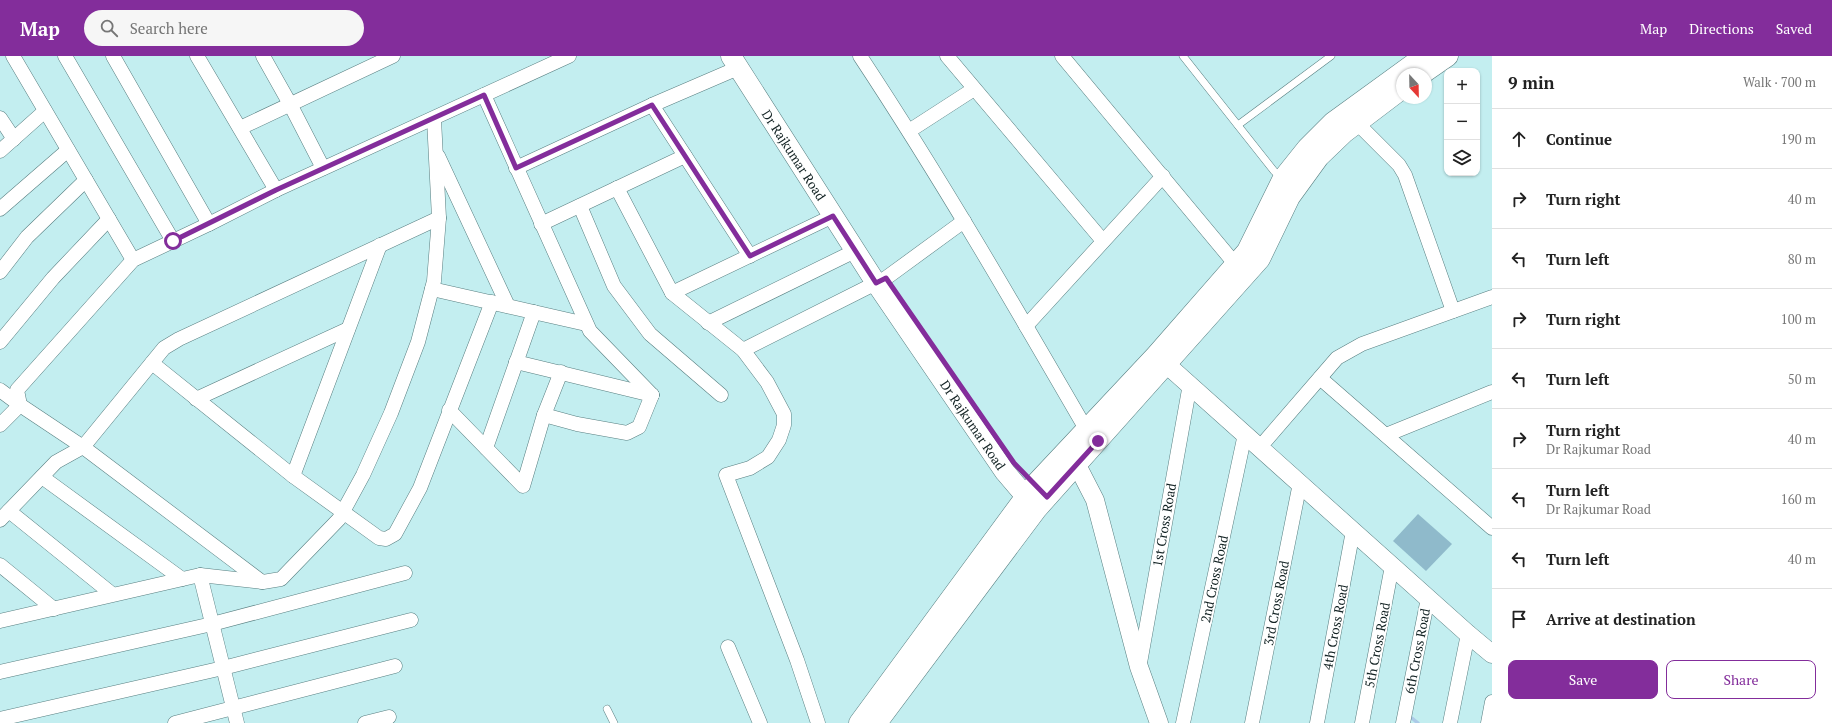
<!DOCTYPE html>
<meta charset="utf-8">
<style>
:root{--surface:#fff;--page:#f6f6f6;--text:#222;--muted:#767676;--line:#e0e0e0;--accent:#832d9b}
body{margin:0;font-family:"PT Serif",serif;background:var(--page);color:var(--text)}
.controls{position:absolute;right:12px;top:12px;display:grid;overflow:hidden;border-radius:8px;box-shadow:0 1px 3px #0004}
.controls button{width:36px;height:36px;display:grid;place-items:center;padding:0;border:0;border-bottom:1px solid var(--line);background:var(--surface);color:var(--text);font:20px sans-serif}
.compass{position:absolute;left:1396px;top:12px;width:36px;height:36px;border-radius:50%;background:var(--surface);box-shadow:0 1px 3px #0004;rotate:158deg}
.stop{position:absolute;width:12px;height:12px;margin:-9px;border:3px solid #832d9b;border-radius:50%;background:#fff}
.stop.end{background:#832d9b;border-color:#fff;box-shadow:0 1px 4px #0008}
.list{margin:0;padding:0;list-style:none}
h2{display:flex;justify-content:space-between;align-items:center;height:52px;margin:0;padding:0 16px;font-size:17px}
h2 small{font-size:13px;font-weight:400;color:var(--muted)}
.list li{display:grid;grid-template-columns:26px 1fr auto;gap:12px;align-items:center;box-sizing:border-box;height:60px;padding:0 16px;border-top:1px solid var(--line)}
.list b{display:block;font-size:15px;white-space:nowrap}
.list p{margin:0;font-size:13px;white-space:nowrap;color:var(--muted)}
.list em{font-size:13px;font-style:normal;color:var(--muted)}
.actions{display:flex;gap:8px;padding:12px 16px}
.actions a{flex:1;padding:9px 0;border:1px solid var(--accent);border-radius:8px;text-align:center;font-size:14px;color:var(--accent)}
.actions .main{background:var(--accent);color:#fff}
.icon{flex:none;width:22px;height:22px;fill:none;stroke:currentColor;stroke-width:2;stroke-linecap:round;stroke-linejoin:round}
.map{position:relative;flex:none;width:1492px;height:667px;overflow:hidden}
header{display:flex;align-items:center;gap:24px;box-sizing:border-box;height:56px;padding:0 20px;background:var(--accent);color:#fff}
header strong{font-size:19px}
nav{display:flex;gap:22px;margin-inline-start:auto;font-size:14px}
.search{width:280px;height:36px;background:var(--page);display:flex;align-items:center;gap:10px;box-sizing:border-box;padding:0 14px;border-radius:22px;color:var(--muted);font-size:15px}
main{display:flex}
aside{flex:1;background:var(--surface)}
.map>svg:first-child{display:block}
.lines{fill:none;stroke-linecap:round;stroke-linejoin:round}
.stream{stroke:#accae7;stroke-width:3.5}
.building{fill:#8fbacb}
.service-casing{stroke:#587f81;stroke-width:8}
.minor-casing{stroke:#587f81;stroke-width:15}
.tertiary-casing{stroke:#587f81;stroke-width:19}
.secondary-casing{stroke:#587f81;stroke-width:21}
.service{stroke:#fff;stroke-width:7}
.minor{stroke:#fff;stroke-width:14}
.tertiary{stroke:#fff;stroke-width:18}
.secondary{stroke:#fff;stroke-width:20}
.route{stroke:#832d9b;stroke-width:5}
.labels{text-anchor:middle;stroke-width:3.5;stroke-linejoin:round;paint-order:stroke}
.street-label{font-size:13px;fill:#122223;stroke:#fff}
</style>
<header>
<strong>Map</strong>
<div class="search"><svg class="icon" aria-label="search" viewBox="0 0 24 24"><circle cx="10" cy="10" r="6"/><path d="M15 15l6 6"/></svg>Search here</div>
<nav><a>Map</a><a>Directions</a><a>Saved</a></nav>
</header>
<main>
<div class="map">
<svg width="1492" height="667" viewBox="0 0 1492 667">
<rect width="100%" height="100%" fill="#c3eef0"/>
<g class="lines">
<path class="stream" d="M1408 659 1418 667"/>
</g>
<path class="building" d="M1418 458 1452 488 1426 515 1393 485Z"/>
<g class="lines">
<defs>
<g id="service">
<path d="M1183 0 1274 115 1282 122"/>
<path d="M1238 69 1331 0"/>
<path d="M607 653 614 667"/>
</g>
<g id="minor">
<path d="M13 0 133 204"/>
<path d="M65 0 173 185"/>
<path d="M113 0 209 168"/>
<path d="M197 0 276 134"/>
<path d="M263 0 290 48 323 112"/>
<path d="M860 0C940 121 1013 247 1086 373"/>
<path d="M947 0 1103 185"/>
<path d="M1062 0 1241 215"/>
<path d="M484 39 590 275 652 339"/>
<path d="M652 49 750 200"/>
<path d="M0 62 14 83"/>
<path d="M1357 67 1399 109 1405 119 1453 255"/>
<path d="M240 72 393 0"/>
<path d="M909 75 974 33"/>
<path d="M0 95 45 55"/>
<path d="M438 100 508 250"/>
<path d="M516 112 652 49 738 12"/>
<path d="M617 132 672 237 743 294 767 326 784 358V369L779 384 768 401 750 412 726 419 797 604 818 667"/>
<path d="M580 150 614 230 650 278 721 339"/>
<path d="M0 153 68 94"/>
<path d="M541 168 685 100"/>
<path d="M0 216 27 181 86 124"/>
<path d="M432 233 586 268"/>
<path d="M672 237 833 160"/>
<path d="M708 267 855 195"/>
<path d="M1026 270 1163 120"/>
<path d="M0 286 53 222 109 163"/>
<path d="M743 294 886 222 964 165"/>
<path d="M516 306 652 339"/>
<path d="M152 307 293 420 379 482 386 483 395 478 420 432 492 246"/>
<path d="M1320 322 1492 472"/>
<path d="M0 334 20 349 83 391 262 526"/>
<path d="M196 343 348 273"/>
<path d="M449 354 523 430 544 359 561 316"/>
<path d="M544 359 577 368 627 377 639 371 652 339"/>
<path d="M0 369 20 349 17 334 133 204 209 168 276 134 569 0"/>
<path d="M1386 379 1492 336"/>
<path d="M1260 391 1337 302 1362 288 1492 241"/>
<path d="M486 392 534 256"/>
<path d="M293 420 380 189"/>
<path d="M42 421 182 523"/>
<path d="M9 455 112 538"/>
<path d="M0 464 56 406 83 391 164 292 179 283 439 162"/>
<path d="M0 509 54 553"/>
<path d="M200 519 237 667"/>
<path d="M0 565 200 519 263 526 281 523 339 463 363 419 391 357 418 286 434 225 439 162 434 63"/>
<path d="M728 591 760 667"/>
<path d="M1140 607 1190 328"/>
<path d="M0 616 212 568 405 517"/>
<path d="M0 663 223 612 411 564"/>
<path d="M175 667 395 610"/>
<path d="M365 667 389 661"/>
<path d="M1183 667 1245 378"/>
<path d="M1252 667 1300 427"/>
<path d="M1317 667 1353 475"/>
<path d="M1362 667 1392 510"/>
<path d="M1403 667 1428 542"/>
<path d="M1450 667 1468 578"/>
<path d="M1488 667 1492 646"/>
</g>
<g id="tertiary">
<path d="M1156 299 1468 578 1492 598"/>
<path d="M1077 409 1095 444 1139 611 1159 667"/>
</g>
<g id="secondary">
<path d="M731 0 876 227 1005 416 1034 450"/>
<path d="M1422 18 1448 0"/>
<path d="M859 667 1034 429 1156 299 1247 195 1283 122 1307 92 1333 66 1424 0"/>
<path d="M877 667 1037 453 1260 203 1290 141 1319 101 1344 77 1402 33"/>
</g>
</defs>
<use href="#service" class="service-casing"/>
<use href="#minor" class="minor-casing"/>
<use href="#tertiary" class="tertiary-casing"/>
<use href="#secondary" class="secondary-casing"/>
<use href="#service" class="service"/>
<use href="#minor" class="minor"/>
<use href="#tertiary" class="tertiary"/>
<use href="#secondary" class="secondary"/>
</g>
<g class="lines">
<path class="route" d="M173 185 276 134 484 39 516 112 652 49 750 200 833 160 876 227 886 222 1014 407 1047 441 1098 385"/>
</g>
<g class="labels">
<g class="street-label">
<text transform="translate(794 99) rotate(57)" y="5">Dr Rajkumar Road</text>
<text transform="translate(973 369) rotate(56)" y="5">Dr Rajkumar Road</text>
<text transform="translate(1164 469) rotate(-80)" y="5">1st Cross Road</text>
<text transform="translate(1214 523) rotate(-78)" y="5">2nd Cross Road</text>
<text transform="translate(1276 547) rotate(-79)" y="5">3rd Cross Road</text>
<text transform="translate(1335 571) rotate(-79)" y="5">4th Cross Road</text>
<text transform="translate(1377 589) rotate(-79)" y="5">5th Cross Road</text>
<text transform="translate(1417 595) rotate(-79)" y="5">6th Cross Road</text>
</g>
</g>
</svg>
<div class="controls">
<button>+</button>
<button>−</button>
<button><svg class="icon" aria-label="layers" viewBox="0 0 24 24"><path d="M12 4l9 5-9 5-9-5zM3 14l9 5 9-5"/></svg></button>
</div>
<svg class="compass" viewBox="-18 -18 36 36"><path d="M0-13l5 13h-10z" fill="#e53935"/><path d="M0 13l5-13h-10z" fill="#767676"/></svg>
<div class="stop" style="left:173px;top:185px"></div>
<div class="stop end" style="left:1098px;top:385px"></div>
</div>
<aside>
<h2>9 min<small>Walk · 700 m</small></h2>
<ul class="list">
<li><svg class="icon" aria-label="ahead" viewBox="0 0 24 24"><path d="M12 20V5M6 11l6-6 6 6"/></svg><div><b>Continue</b></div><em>190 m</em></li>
<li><svg class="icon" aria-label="right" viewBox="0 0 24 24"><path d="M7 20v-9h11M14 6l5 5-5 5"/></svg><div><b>Turn right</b></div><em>40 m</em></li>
<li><svg class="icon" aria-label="left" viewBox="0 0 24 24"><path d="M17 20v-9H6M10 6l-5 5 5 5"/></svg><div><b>Turn left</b></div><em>80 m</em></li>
<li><svg class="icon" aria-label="right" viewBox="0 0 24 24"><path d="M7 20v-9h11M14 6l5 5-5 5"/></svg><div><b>Turn right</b></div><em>100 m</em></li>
<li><svg class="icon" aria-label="left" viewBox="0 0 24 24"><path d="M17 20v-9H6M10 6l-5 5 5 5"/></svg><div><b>Turn left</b></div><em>50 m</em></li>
<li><svg class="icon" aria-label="right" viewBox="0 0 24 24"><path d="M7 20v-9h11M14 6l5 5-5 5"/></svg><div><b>Turn right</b><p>Dr Rajkumar Road</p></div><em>40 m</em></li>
<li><svg class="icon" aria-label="left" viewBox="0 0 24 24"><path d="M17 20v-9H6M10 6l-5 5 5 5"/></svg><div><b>Turn left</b><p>Dr Rajkumar Road</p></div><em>160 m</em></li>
<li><svg class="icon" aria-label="left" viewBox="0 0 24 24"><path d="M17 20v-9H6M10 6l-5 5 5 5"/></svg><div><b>Turn left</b></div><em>40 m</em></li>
<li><svg class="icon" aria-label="arrive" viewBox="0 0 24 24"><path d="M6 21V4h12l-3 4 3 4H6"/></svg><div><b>Arrive at destination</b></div></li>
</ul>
<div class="actions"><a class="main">Save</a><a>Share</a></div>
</aside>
</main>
